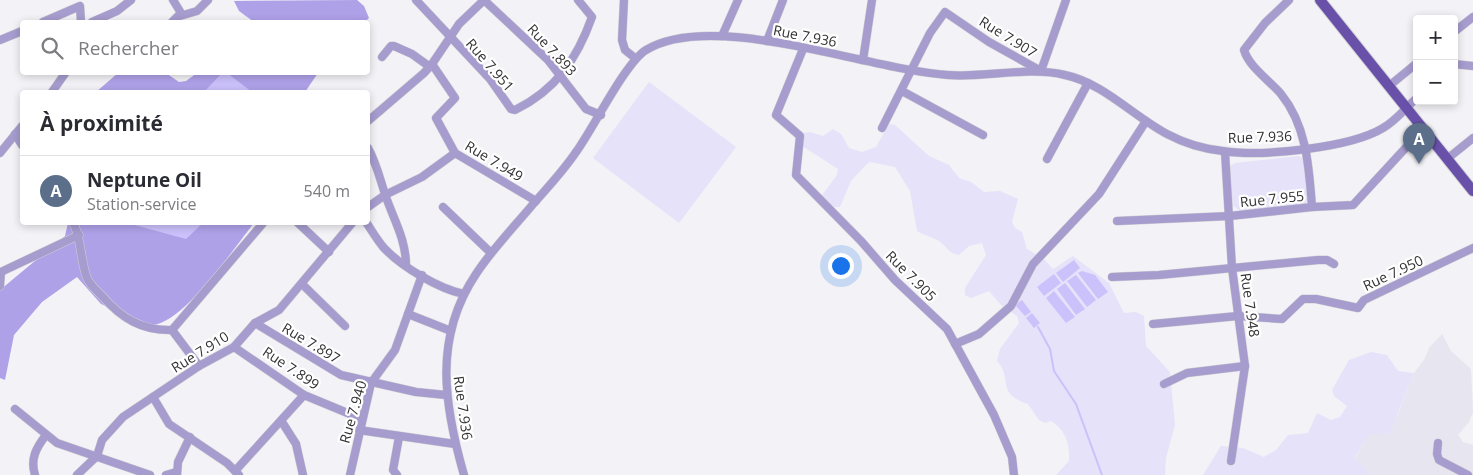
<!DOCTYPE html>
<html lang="fr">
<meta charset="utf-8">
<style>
:root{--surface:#fff;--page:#f7f7f7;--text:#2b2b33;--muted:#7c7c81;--line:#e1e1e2;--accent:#227622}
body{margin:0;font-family:"Open Sans",sans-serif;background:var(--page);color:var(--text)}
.controls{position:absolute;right:15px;top:15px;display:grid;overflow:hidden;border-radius:5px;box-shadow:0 2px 8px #0003}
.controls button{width:45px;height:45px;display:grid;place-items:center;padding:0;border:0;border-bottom:1px solid var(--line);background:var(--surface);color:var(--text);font:25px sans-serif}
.you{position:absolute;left:840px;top:265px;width:18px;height:18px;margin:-12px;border:4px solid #fff;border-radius:50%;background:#1a73e8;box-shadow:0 0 0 8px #1a73e833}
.badge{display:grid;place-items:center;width:32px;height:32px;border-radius:50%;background:var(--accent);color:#fff;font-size:16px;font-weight:700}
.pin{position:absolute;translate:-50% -41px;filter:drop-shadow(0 1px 2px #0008)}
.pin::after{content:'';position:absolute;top:26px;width:18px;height:15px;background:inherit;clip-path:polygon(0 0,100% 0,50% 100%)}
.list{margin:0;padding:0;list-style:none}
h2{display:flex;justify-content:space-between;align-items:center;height:65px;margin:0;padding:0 20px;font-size:21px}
h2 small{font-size:16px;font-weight:400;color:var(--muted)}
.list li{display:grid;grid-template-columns:32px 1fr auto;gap:15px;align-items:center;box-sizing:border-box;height:70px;padding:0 20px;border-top:1px solid var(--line)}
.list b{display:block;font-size:19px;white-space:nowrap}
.list p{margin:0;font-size:16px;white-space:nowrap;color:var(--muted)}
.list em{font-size:16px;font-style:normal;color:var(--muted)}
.icon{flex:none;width:28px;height:28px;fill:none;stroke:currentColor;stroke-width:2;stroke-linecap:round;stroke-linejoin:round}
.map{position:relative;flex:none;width:1473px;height:475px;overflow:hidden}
.search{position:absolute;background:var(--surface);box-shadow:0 2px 8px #0003;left:20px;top:20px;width:350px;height:55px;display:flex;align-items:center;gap:12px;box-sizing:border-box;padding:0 18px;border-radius:5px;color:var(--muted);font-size:19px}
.panel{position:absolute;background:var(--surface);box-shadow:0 2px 8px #0003;left:20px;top:90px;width:350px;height:135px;border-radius:5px}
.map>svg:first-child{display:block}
.built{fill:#e7e5f0}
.green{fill:#e6e2f9}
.forest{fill:#afa1e8}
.water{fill:#cbc1fb}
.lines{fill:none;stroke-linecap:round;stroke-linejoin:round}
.stream{stroke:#cbc1fb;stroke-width:2}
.minor-casing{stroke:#d0d0d3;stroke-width:9}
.major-casing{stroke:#d0d0d3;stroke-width:12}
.minor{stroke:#a69cce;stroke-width:8}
.major{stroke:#6951aa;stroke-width:10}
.labels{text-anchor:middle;stroke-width:4.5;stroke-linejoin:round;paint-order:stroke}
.street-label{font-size:14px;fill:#333334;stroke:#fff}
</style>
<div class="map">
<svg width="1473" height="475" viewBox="0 0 1473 475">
<rect width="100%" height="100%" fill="#f3f2f6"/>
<path class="built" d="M1442 334 1451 351 1471 369 1473 412 1469 422 1458 435 1463 442 1473 445V475H1372L1354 459 1370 434 1397 417 1414 373 1424 360 1429 348Z"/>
<g class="green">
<path d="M649 82 736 147 679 223 593 158Z"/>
<path d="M889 124 895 125 929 156 949 165 959 178 971 182 984 192 1000 191 1018 199 1012 222 1015 228 1022 232 1027 249 1043 258 1053 269 1073 256 1109 283 1124 313 1136 312 1144 316 1146 346 1170 372 1175 425 1166 458 1165 475H1056L1069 461C1070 445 1066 430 1051 421L1045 423 1039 420 1028 404C995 394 1013 377 997 361L1000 349 1019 323 1017 316 1001 305 989 291 971 298 965 295V288L986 255 982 243 969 246 959 255C949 254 947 247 939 241 933 237 925 236 917 231L910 191 895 167 870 162 867 164 851 181 840 207H833L822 195 837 175 838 169 802 146 804 133 810 132 823 136 833 129 841 134 849 148 862 152 876 147Z"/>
<path d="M1299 156 1307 162 1311 197 1303 206 1239 210 1228 202 1229 167 1235 163Z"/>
<path d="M1371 352 1387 355 1398 371 1414 373 1390 433 1370 434 1354 458 1372 475H1203L1221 446 1243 448 1264 457 1276 450 1288 435 1308 433 1317 413 1331 420 1340 417 1347 406 1334 396 1332 390 1349 360Z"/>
</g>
<g class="forest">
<path d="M357 0 364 6 369 18 365 22H254L239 11 234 1Z"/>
<path d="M118 73H166L179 82 186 81 197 73H318L305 92H96Z"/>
<path d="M68 223H254C234 248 183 324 152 325L101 304 77 277 42 302 14 335 5 380 0 378V290L65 236Z"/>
</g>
<g class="water">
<path d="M222 73H227L252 92H204Z"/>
<path d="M127 223H203L186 239Z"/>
<path d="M1074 260 1080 268 1063 282 1056 273Z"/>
<path d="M1082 271 1095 275 1108 292 1098 299 1078 273Z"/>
<path d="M1054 274 1061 283 1044 296 1037 287Z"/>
<path d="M1076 275 1096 300 1087 307 1067 281Z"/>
<path d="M1065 283 1085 309 1076 315 1057 289Z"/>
<path d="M1054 291 1075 317 1066 323 1046 298Z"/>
<path d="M1022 300 1031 312 1025 316 1015 305Z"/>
<path d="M1032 313 1040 323 1034 328 1026 318Z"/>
</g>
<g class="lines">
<path class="stream" d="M1038 327 1050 349 1054 371 1076 404 1102 475"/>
<defs>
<g id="minor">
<path d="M416 0 490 79 511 109 515 110C556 90 577 59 592 17L578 0"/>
<path d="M484 0 548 60 586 109 601 115"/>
<path d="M624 0 622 40 625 50 635 58"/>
<path d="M180 16 197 11 208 0"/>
<path d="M43 22 80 6 81 22"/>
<path d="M92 22 117 11 131 0"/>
<path d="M172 22 181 13 173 0"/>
<path d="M1454 32 1473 17"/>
<path d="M722 36 738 0"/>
<path d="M0 40 22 31"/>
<path d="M767 41 783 0"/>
<path d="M803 49 776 115 800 136 796 175 861 241 895 280 947 329 994 415 1012 457 1014 475"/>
<path d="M382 57 391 46H394L412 54 430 67"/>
<path d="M863 60 872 0"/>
<path d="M432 64 455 98 436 118 455 153 536 201"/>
<path d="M1454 64 1473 66"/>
<path d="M1389 86 1417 63"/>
<path d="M902 91 983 135"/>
<path d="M52 92 66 72"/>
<path d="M368 121 424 73 432 64 459 24 484 0"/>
<path d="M882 128 930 33 945 12 989 42 1041 71 1066 0"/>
<path d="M15 134 22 145"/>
<path d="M368 148C377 164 380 180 386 197 394 220 406 240 406 265"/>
<path d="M1225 152 1232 268 1245 366 1231 461"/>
<path d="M0 153 22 126"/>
<path d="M1047 159 1088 83"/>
<path d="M1447 159 1473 138"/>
<path d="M368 207 385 195 422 177 455 153"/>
<path d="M443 207 491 253"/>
<path d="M1312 207 1353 205 1423 129"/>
<path d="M1117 221 1230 216 1312 207C1309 168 1307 126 1281 94 1270 81 1249 67 1244 50L1265 23 1289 0"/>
<path d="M73 222C82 240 80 260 87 278 90 285 97 291 102 296 121 318 142 331 172 330L264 222"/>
<path d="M297 222 329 252"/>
<path d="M366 222C372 231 377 240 384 248 402 267 439 289 464 294"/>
<path d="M1112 277 1159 275 1318 260H1327L1334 264"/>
<path d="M302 284 345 326"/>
<path d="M0 286 1 272 79 235"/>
<path d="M408 314 451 331"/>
<path d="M255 323 341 375 416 392 446 395"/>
<path d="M1153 324 1238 316 1282 319 1303 299H1316L1358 308 1364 300 1473 248"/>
<path d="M172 330 199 366"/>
<path d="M955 344 979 334 1011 306 1033 264 1099 194 1146 121"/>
<path d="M234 347 304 395 362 419"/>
<path d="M1164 384 1187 373 1245 366"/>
<path d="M153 397 169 424 227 463 239 475"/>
<path d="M15 409 57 443 150 475"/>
<path d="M282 422 296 444 303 475"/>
<path d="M359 430 455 444"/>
<path d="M1438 443 1437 454 1439 460 1468 475"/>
<path d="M235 471 304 395"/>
<path d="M35 475C30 459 36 448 46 435"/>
<path d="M77 475 97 456 102 440 123 417 199 366 234 347 255 323 279 310 353 222"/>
<path d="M166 475 176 472"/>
<path d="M177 475 178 462 190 437"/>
<path d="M350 475 371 383 395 350 422 275"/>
<path d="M397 475 393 470 399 437"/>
<path d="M464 475C444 405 433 338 476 274 493 248 515 226 534 203 549 186 564 170 576 152 593 129 625 63 646 50 713 9 869 70 948 75 986 78 1027 66 1065 75 1103 83 1133 116 1167 134 1184 143 1203 149 1223 151 1261 157 1350 148 1383 128 1397 120 1405 108 1417 98"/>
</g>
<path id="major" d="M1320 0 1473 191"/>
</defs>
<use href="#minor" class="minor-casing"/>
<use href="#major" class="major-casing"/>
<use href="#minor" class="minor"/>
<use href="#major" class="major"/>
</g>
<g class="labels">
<g class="street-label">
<text transform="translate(805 36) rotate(11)" y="5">Rue 7.936</text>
<text transform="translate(1008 37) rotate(32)" y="5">Rue 7.907</text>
<text transform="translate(552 50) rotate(47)" y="5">Rue 7.893</text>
<text transform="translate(490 65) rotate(49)" y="5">Rue 7.951</text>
<text transform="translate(1260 137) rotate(-2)" y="5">Rue 7.936</text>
<text transform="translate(494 161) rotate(31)" y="5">Rue 7.949</text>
<text transform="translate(1272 199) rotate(-6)" y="5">Rue 7.955</text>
<text transform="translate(1393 273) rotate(-25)" y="5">Rue 7.950</text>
<text transform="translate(911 276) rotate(45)" y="5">Rue 7.905</text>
<text transform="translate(1250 305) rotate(82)" y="5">Rue 7.948</text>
<text transform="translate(311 343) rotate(31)" y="5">Rue 7.897</text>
<text transform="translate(200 352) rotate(-32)" y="5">Rue 7.910</text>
<text transform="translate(291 368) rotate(34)" y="5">Rue 7.899</text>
<text transform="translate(463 408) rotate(82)" y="5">Rue 7.936</text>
<text transform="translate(353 412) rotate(-74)" y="5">Rue 7.940</text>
</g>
</g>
</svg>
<div class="controls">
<button>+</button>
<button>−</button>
</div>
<div class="you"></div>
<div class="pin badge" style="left:1419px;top:164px;background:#5c6f8a">A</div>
<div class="search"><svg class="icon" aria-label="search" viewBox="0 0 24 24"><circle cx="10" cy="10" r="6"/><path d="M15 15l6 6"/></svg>Rechercher</div>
<section class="panel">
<h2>À proximité<small></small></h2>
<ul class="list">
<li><span class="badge" style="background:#5c6f8a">A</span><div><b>Neptune Oil</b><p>Station-service</p></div><em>540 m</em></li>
</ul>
</section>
</div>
